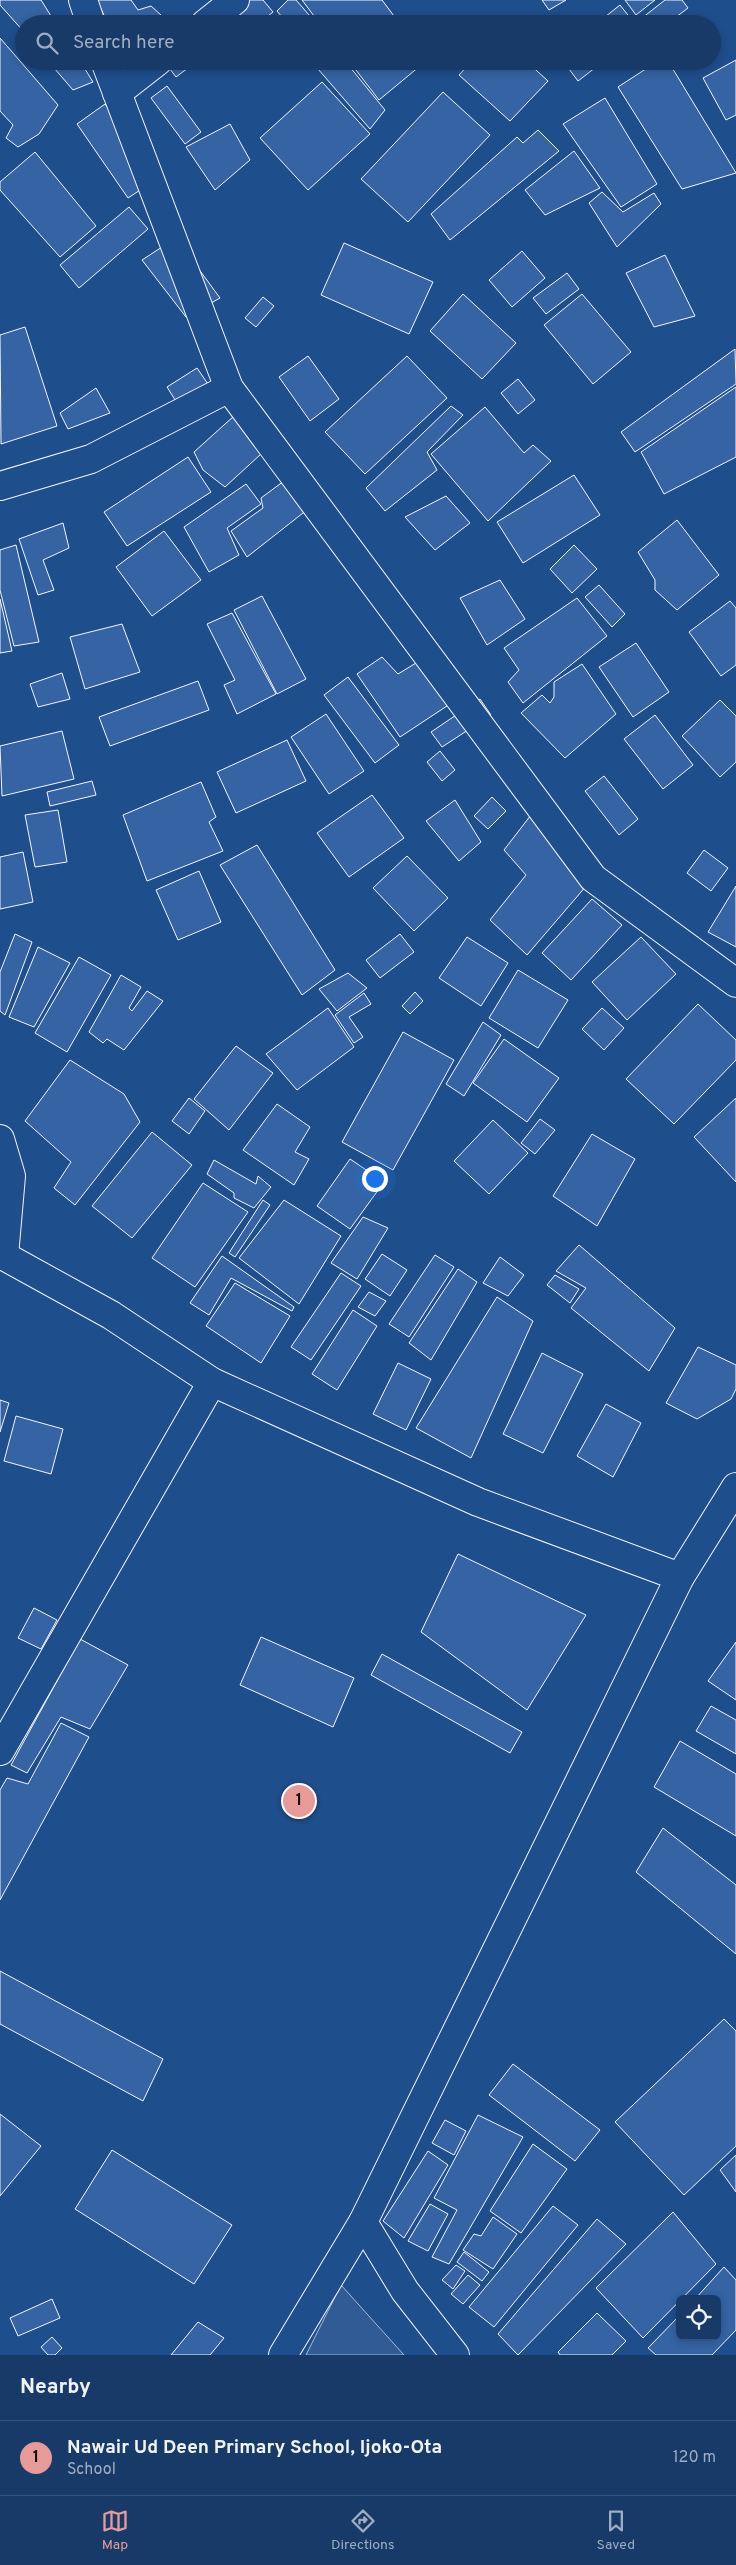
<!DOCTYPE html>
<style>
:root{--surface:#173a69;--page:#20416f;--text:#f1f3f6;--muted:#9eadc0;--line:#36547d;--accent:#e69b98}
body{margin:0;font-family:Overpass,sans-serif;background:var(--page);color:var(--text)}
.controls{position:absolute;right:15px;bottom:15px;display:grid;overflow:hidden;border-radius:8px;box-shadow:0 2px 8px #0003}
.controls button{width:45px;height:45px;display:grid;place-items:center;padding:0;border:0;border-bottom:1px solid var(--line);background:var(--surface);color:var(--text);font:25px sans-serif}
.you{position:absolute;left:374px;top:1178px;width:18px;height:18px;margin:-12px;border:4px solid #fff;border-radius:50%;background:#1a73e8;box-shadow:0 0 0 8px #1a73e833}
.badge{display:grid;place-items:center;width:32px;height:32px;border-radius:50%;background:var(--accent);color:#111;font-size:16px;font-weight:700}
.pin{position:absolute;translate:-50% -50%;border:2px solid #fff;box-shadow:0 1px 5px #0006}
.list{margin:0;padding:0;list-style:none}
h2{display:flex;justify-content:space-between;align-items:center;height:65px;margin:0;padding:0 20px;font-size:21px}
h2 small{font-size:16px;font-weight:400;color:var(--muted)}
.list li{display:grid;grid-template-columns:32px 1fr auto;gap:15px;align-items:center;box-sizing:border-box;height:75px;padding:0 20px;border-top:1px solid var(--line)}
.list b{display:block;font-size:19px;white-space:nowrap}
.list p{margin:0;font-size:16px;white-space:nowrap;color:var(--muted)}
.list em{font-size:16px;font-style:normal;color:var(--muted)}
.icon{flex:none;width:28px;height:28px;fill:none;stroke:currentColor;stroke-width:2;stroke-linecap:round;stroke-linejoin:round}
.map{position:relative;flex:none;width:736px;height:2355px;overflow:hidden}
.search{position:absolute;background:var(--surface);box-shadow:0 2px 8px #0003;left:15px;right:15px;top:15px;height:55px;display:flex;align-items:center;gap:12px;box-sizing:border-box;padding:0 18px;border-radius:28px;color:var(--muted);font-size:19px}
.sheet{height:140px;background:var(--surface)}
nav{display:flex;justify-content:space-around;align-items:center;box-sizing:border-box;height:70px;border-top:1px solid var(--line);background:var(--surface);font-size:14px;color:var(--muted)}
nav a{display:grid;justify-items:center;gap:2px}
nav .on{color:var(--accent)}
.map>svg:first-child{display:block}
.built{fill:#305b95;stroke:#a8bbd7}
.building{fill:#3563a3;stroke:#f2f6ff}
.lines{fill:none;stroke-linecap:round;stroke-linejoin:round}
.minor-casing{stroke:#f2f6ff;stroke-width:30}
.minor{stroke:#1f4e8c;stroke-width:28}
</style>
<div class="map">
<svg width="736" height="2355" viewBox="0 0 736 2355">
<rect width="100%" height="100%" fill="#1f4e8c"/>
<path class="built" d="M341 2285 404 2355H306Z"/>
<g class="building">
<path d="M0 0H41L56 24H24V32L0 5Z"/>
<path d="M97 0H131L138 10 151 6 161 15 150 24H108Z"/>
<path d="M245 0H263L273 12 258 24H223Z"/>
<path d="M288 0H296L317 24H288L277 11Z"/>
<path d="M302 0H382L400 24H320Z"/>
<path d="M542 0H566L549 10Z"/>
<path d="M625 0H655L636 15Z"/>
<path d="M665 0H682L688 8 667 24H646L642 18Z"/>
<path d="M620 5 635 24H596Z"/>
<path d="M0 38 58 105 39 134 18 147 6 138 13 125 0 111Z"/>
<path d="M736 60V115L726 120 703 78Z"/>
<path d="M48 61H80L93 82 73 90Z"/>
<path d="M164 61H189L192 65 176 77Z"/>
<path d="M311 61H345L385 110 370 129Z"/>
<path d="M349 61H426L379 100Z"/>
<path d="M472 61H526L548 81 510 121 459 75Z"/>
<path d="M563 61H604L578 81Z"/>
<path d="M658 61H668L736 173 682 189 618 87Z"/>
<path d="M322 82 370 134 308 190 260 138Z"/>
<path d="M167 86 201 132 185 144 151 98Z"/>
<path d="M443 92 490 135 408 222 361 179Z"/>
<path d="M605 98 657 184 621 207 563 124Z"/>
<path d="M105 104 157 179 128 198 77 124Z"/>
<path d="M230 124 250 160 215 190 186 147Z"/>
<path d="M538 130 559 151 450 240 431 214 517 137 523 143Z"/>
<path d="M574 151 600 188 545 215 525 190Z"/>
<path d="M35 152 96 226 60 257 0 190V182Z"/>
<path d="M602 192 623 212 654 193 661 204 617 247 589 203Z"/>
<path d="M129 207 148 229 79 288 60 265Z"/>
<path d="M176 238 220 298 186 317 142 260Z"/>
<path d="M344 243 433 282 409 334 321 295Z"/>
<path d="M522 251 545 278 512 307 489 280Z"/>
<path d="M665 255 695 316 654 327 626 273Z"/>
<path d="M567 273 579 289 546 314 533 298Z"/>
<path d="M463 294 516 343 482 379 430 331Z"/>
<path d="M582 294 631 352 593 384 544 325Z"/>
<path d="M263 297 274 306 256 327 245 318Z"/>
<path d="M25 327 57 426 1 444 0 335Z"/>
<path d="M735 349 736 384 635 452 621 432Z"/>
<path d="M308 356 339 399 310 421 279 377Z"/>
<path d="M407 356 447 398 365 474 325 432Z"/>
<path d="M197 368 210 387 179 406 167 387Z"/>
<path d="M518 379 535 400 518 414 501 393Z"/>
<path d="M736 387V457L664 494 641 452Z"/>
<path d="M96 388 110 413 68 429 60 413Z"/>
<path d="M451 406 463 415 427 452 437 470 385 511 366 488Z"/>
<path d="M485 407 524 453 533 445 551 461 488 521 431 454Z"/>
<path d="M234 416 261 454 225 487 203 470 194 452Z"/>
<path d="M188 457 211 492 127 546 104 512Z"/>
<path d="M574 475 600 515 523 563 497 522Z"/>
<path d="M288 478 317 502 247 557 231 531 263 508 261 498Z"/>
<path d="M246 484 261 504 227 528 239 555 209 572 184 527Z"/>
<path d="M446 496 470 523 435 550 405 517Z"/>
<path d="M677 520 719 575 677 610 655 590V580L638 552Z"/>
<path d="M63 523 69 548 43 560 54 590 38 595 19 539Z"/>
<path d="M164 531 201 580 152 616 116 567Z"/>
<path d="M16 545 39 642 14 646 0 590V550Z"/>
<path d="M574 545 597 569 572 593 550 569Z"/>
<path d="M500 580 525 619 487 645 460 598Z"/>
<path d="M599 585 625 614 612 627 585 597Z"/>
<path d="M262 596 306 679 277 694 234 610Z"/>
<path d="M577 598 607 636 523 703 508 682 519 670 504 648Z"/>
<path d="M0 599 12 651 0 653Z"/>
<path d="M730 601 736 608V665L721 676 689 632Z"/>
<path d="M232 613 276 694 237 714 224 685 235 680 207 624Z"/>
<path d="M122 624 140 672 85 689 70 637Z"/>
<path d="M636 643 669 692 633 717 599 667Z"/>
<path d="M429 655 456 700 400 737 357 674 382 657 398 674Z"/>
<path d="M582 664 616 714 565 758 521 713 542 695 550 703 554 697V682Z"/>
<path d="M62 673 70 699 38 707 30 684Z"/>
<path d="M348 677 399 745 375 763 324 695Z"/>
<path d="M198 681 209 710 110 746 99 717Z"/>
<path d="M480 699 491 715 442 747 431 732Z"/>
<path d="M720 700 736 716V762L720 777 682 736Z"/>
<path d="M326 714 364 771 329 794 291 737Z"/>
<path d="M655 715 693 765 663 789 624 739Z"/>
<path d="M62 731 74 779 2 796 0 746Z"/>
<path d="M287 740 306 781 236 813 217 772Z"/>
<path d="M440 751 455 770 442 781 427 762Z"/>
<path d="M604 776 638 819 619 835 585 791Z"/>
<path d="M92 781 96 795 50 806 47 792Z"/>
<path d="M201 782 216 817 209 822 223 851 147 881 123 815Z"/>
<path d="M372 795 404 838 349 877 317 833Z"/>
<path d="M492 797 506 811 488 829 474 816Z"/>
<path d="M455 800 481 842 459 861 426 821Z"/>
<path d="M58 810 67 862 35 867 25 815Z"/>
<path d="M531 815 587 885 527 955 490 920 526 875 504 850Z"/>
<path d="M257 845 335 970 302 995 220 865Z"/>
<path d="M704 850 728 868 711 891 687 873Z"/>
<path d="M23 852 33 902 0 909V857Z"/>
<path d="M407 856 448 898 414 931 373 888Z"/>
<path d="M199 871 221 922 178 940 156 890Z"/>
<path d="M736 886V947L708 932Z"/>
<path d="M592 899 622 925 571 980 542 953Z"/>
<path d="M15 934 32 942 5 1015 0 1011V972Z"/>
<path d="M400 934 414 952 380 978 366 960Z"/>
<path d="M467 937 508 963 481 1006 439 978Z"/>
<path d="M641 937 676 974 627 1020 592 982Z"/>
<path d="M38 947 70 963 34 1027 9 1017Z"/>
<path d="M79 957 111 975 67 1052 35 1033Z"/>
<path d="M518 970 568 1000 538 1048 489 1018Z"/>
<path d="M348 973 367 988 337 1011 319 989Z"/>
<path d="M121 975 141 987 129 1008 132 1011 147 991 163 1001 124 1050 107 1039 103 1043 89 1032Z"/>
<path d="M415 992 423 1001 410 1014 402 1006Z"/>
<path d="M364 993 371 1004 349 1017 363 1037 354 1043 335 1015Z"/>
<path d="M698 1004 736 1040V1060L674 1124 626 1079Z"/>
<path d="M328 1008 354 1047 297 1090 266 1054Z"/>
<path d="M602 1008 624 1028 604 1050 582 1029Z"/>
<path d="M483 1022 501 1035 464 1096 446 1084Z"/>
<path d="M403 1032 454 1060 393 1170 342 1142Z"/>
<path d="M504 1039 559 1078 527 1122 473 1083Z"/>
<path d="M236 1046 273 1073 229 1130 194 1099Z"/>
<path d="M70 1060 124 1094 140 1122 75 1205 54 1188 71 1162 25 1121Z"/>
<path d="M189 1098 205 1111 189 1134 172 1121Z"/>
<path d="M736 1098V1182L694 1137Z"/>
<path d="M277 1104 310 1127 295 1152 309 1159 294 1185 243 1150Z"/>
<path d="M540 1119 555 1130 535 1154 521 1143Z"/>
<path d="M493 1120 528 1153 489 1194 454 1161Z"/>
<path d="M152 1132 192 1165 132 1238 92 1206Z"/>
<path d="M592 1134 635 1159 597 1226 553 1196Z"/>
<path d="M350 1159 384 1182 350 1229 317 1206Z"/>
<path d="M214 1160 256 1184 258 1176 271 1187 254 1208 234 1198V1193L207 1174Z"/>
<path d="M203 1183 248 1212 195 1287 152 1258Z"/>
<path d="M263 1200 270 1205 235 1257 229 1253Z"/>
<path d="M284 1200 341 1236 299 1304 239 1258Z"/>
<path d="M363 1217 388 1228 357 1279 331 1263Z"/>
<path d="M579 1245 675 1328 649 1371 571 1308 586 1288 556 1271Z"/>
<path d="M382 1254 407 1270 390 1296 365 1279Z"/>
<path d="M435 1255 454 1267 409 1337 389 1324Z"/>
<path d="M222 1256 294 1307 292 1311 231 1278 209 1315 190 1303Z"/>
<path d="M500 1257 524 1275 508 1296 483 1283Z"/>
<path d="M458 1269 477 1282 431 1360 409 1343Z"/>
<path d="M341 1273 361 1286 311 1360 291 1347Z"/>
<path d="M555 1275 579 1289 570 1303 547 1285Z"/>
<path d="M235 1283 290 1316 261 1363 206 1326Z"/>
<path d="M369 1292 386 1301 375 1316 358 1307Z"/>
<path d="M497 1297 533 1321 471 1458 416 1428Z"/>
<path d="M353 1310 377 1326 337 1390 312 1374Z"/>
<path d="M698 1347 736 1365V1389L731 1399 697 1419 666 1403Z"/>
<path d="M542 1353 583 1374 543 1453 503 1434Z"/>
<path d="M398 1363 431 1379 406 1430 373 1414Z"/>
<path d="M0 1400 9 1403 0 1432Z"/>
<path d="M606 1404 641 1423 613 1477 577 1456Z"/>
<path d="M16 1416 63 1429 51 1474 4 1461Z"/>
<path d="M458 1554 586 1615 527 1710 421 1632Z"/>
<path d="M34 1608 57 1620 41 1649 18 1638Z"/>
<path d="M261 1637 354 1678 333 1727 240 1685Z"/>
<path d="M80 1639 128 1665 90 1729 61 1717 27 1773 11 1765Z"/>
<path d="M736 1642V1700L708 1681Z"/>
<path d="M382 1654 522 1732 510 1753 371 1675Z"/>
<path d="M711 1706 736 1720V1754L696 1731Z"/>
<path d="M61 1723 89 1737 0 1900V1790L7 1778 28 1784Z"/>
<path d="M680 1741 736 1774V1836L654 1787Z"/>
<path d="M663 1828 736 1885V1954L636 1872Z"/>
<path d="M0 1971 163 2059 143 2101 0 2024Z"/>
<path d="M724 2019 736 2031V2146L684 2195 615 2122Z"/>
<path d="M513 2064 600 2130 575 2161 489 2095Z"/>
<path d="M0 2114 41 2146 0 2196Z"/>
<path d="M478 2115 523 2137 449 2264 432 2257 457 2210 434 2198Z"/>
<path d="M445 2120 466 2131 454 2155 432 2143Z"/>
<path d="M533 2144 567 2169 521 2233 490 2211Z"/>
<path d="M112 2150 232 2225 194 2284 75 2209Z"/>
<path d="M428 2151 448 2165 404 2238 383 2221Z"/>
<path d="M736 2155V2192L720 2170Z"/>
<path d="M430 2204 448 2214 428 2251 408 2241Z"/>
<path d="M553 2206 578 2225 494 2327 469 2307Z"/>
<path d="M673 2212 716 2264 643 2338 596 2288Z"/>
<path d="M493 2217 517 2234 493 2269 463 2250 474 2234 481 2236Z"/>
<path d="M597 2219 626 2244 518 2355 498 2334Z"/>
<path d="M464 2252 489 2272 482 2281 457 2262Z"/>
<path d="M456 2265 465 2271 453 2289 442 2280Z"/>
<path d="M724 2267 736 2280V2330L712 2355H656L648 2348 680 2315V2336H717V2299H695Z"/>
<path d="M468 2275 480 2285 463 2304 451 2294Z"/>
<path d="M52 2299 60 2318 18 2336 10 2318Z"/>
<path d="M597 2313 626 2341 612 2355H560L558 2352Z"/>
<path d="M198 2322 224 2338 210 2355H171Z"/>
<path d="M52 2337 62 2348 55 2355H48L41 2347Z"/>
</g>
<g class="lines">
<defs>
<g id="minor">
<path d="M83 0 91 24"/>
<path d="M205 24 235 0"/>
<path d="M105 61 229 388 593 878 736 983"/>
<path d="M117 93 158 61"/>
<path d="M0 486 91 459 229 388"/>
<path d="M0 1139 11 1176 4 1256"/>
<path d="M0 1256H4L111 1315 212 1382 478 1502 680 1577"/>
<path d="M0 1751 212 1382"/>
<path d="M363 2222 405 2291 455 2355"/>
<path d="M283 2355 363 2222 680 1577 736 1487"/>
</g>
</defs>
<use href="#minor" class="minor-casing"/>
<use href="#minor" class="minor"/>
</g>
</svg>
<div class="controls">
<button><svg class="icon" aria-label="locate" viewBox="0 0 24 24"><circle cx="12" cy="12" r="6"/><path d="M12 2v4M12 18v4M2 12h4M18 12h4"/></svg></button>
</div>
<div class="you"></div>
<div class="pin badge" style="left:299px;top:1801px">1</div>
<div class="search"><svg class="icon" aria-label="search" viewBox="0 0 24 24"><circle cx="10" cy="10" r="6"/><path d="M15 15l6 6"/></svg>Search here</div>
</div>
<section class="sheet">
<h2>Nearby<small></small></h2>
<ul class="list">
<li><span class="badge">1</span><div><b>Nawair Ud Deen Primary School, Ijoko-Ota</b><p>School</p></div><em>120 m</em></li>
</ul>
</section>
<nav>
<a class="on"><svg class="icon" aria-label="map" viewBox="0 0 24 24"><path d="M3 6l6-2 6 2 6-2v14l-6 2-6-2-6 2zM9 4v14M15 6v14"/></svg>Map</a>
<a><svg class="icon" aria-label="directions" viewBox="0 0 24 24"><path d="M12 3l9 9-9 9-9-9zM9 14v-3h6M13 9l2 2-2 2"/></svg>Directions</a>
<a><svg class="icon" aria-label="saved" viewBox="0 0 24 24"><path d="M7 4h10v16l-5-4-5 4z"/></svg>Saved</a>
</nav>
